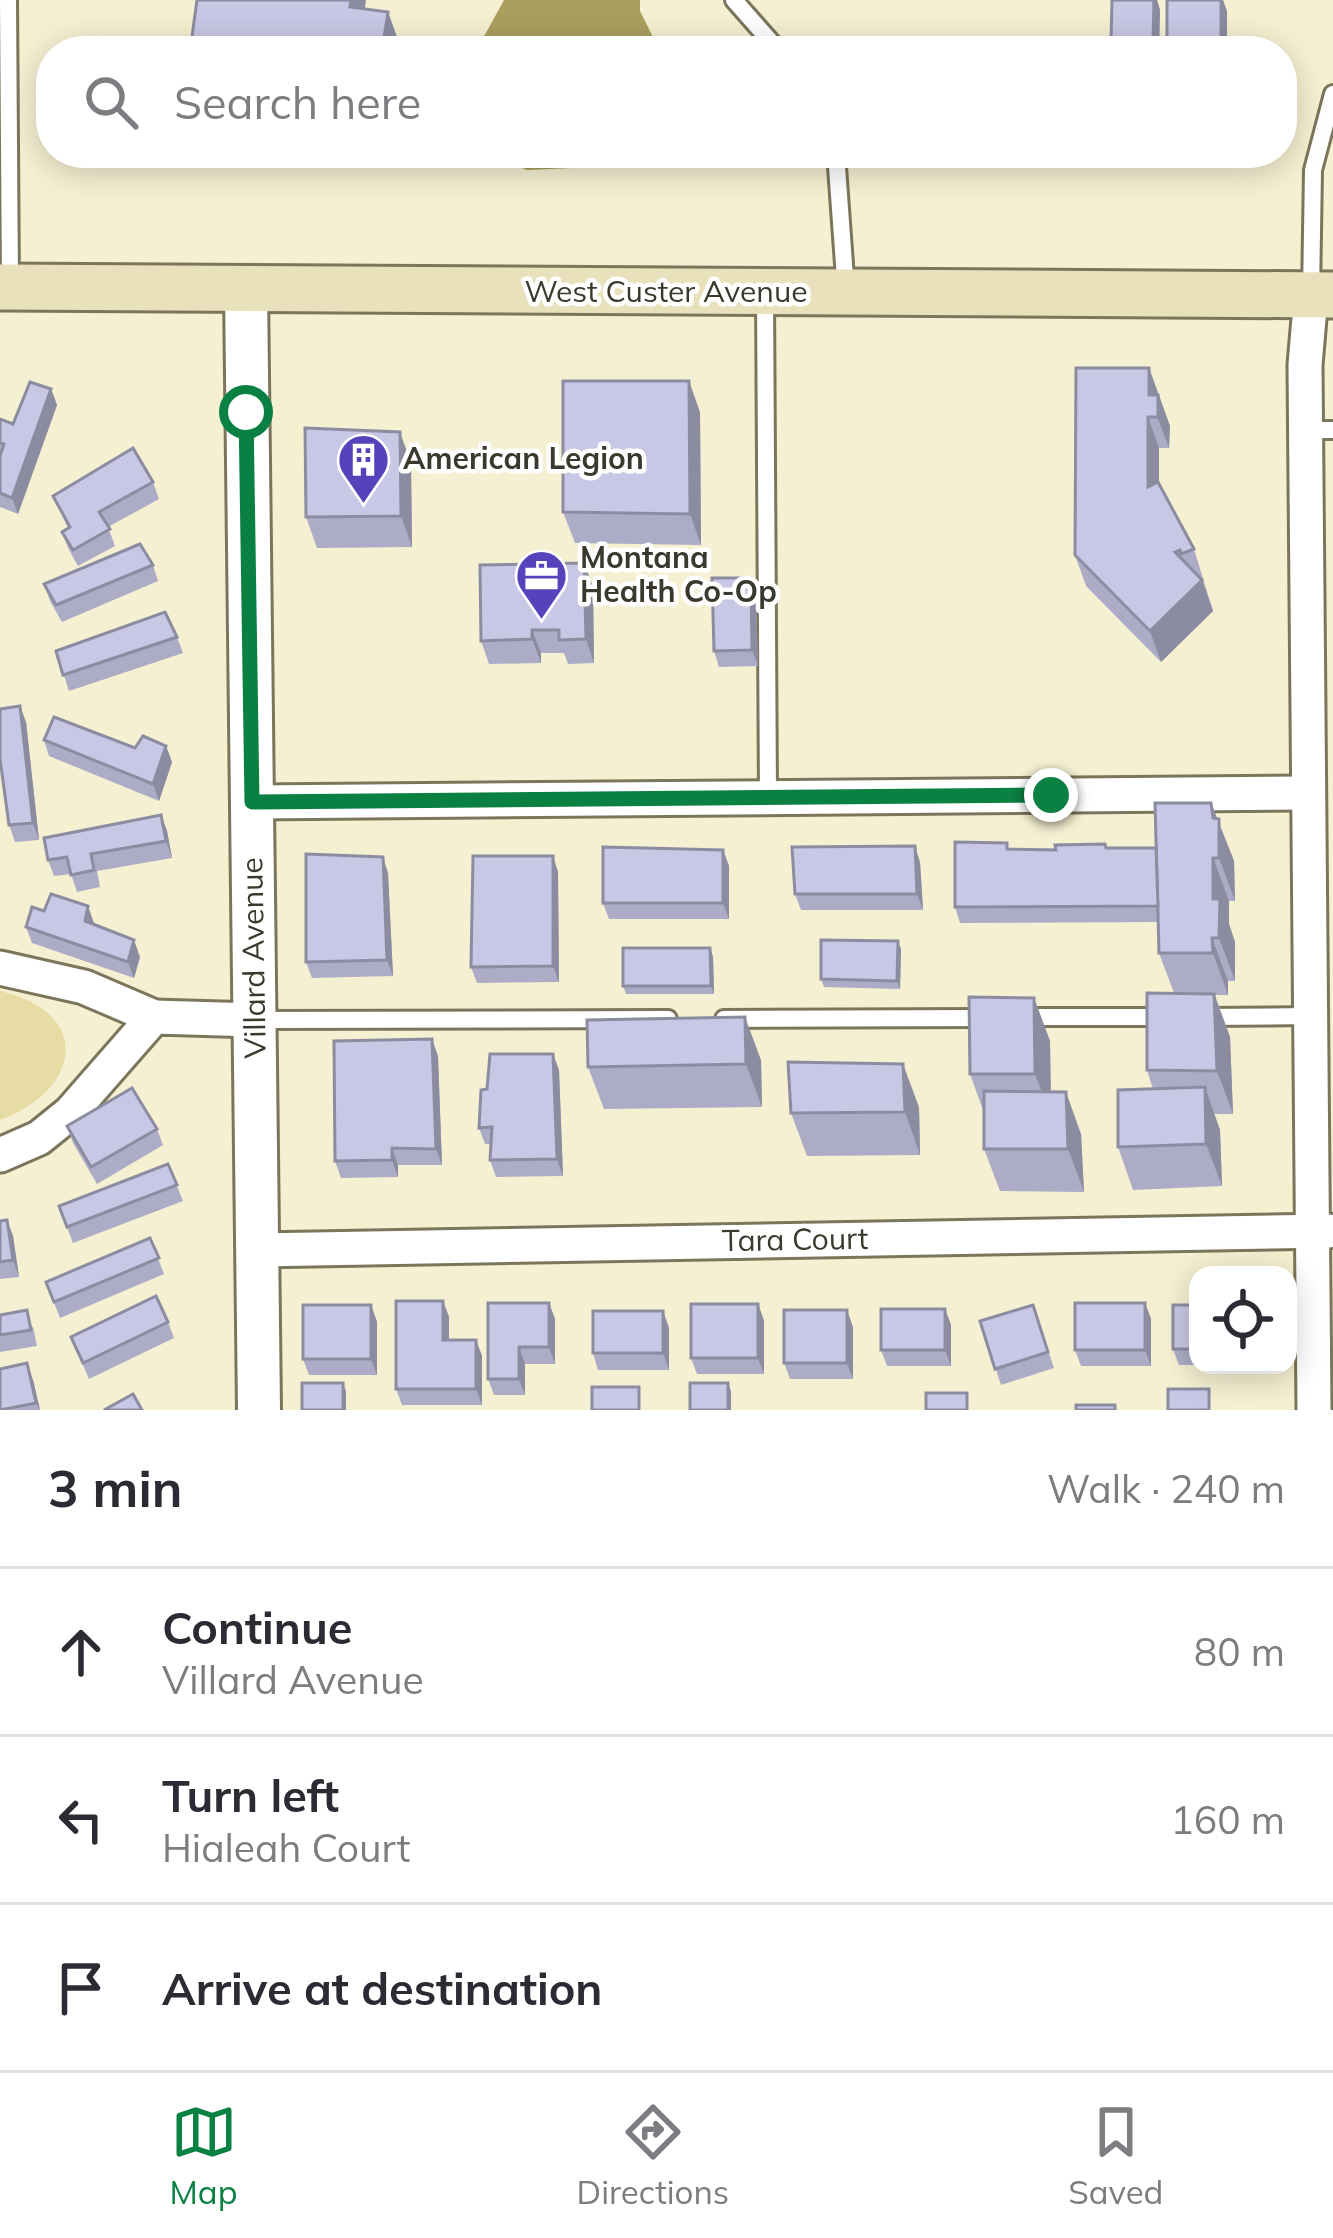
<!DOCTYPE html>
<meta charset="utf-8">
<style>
:root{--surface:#fff;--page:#f7f7f7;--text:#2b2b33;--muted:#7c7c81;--line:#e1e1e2;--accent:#0b8043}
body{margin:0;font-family:Mulish,sans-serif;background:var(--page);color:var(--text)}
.controls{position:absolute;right:36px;bottom:36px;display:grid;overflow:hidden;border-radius:24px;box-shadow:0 6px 30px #0003}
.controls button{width:108px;height:108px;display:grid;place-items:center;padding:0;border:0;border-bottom:3px solid var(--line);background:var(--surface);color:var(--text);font:60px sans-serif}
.stop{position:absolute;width:36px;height:36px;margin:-27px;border:9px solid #0b8043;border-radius:50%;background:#fff}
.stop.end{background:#0b8043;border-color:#fff;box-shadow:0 3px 12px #0008}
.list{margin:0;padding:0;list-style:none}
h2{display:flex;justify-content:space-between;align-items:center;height:156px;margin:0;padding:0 48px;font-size:51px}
h2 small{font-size:39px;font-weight:400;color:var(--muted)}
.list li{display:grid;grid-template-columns:78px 1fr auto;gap:36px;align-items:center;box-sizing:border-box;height:168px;padding:0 48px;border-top:3px solid var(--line)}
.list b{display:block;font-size:45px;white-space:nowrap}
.list p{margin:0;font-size:39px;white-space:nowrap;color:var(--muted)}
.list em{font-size:39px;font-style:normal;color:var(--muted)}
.icon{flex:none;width:66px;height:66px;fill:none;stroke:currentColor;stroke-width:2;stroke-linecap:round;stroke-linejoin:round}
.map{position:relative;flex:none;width:1333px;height:1410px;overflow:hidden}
.search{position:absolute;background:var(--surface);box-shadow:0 6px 30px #0003;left:36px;right:36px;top:36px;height:132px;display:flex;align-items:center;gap:30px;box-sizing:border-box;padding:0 42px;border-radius:48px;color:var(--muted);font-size:45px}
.sheet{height:660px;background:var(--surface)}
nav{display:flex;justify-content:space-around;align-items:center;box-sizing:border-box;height:168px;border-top:3px solid var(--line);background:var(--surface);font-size:33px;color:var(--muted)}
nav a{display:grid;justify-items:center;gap:6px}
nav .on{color:var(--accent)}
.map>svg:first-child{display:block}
.green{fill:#e6dca4}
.water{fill:#ab9f5e}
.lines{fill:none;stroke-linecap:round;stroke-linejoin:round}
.service-casing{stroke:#7b765b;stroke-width:22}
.minor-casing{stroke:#7b765b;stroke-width:39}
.tertiary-casing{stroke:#7b765b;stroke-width:48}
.secondary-casing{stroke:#7b765b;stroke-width:51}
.service{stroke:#fff;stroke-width:16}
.minor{stroke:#fff;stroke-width:33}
.tertiary{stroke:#fff;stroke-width:42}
.secondary{stroke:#e8e1bc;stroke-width:45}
.wall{fill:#acacc6}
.shaded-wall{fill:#8c8ca1}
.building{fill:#c8c8e6;stroke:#8c8ca1;stroke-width:3}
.route{stroke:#0b8043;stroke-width:15}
.labels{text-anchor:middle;stroke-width:9;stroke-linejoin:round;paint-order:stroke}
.street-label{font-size:30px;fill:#3b392d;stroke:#fff}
.poi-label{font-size:30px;font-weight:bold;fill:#3b392d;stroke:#fff;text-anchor:start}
</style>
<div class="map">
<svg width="1333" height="1410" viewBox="0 0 1333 1410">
<rect width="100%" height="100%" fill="#f6f0d2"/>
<path class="green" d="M0 991C92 1012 83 1089 0 1120Z"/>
<g class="water">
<path d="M504 0H640V11L660 51H476Z"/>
<path d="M485 153H710L709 162 527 170Z"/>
</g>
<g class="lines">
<defs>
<g id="service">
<path d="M8 0 10 287"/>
<path d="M734 0 779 51"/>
<path d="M836 153 846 292"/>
<path d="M765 293 768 798"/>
<path d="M1311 295 1313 170 1333 94"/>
<path d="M1305 430H1333"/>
<path d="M1024 1017H1166"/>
<path d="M1204 1017 1313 1016"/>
<path d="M724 1019 986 1018"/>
<path d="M256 1020 668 1019"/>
</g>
<g id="minor">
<path d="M1311 295 1305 365 1314 1410"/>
<path d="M252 802 1307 793"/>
<path d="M0 968 84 987 154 1017"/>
<path d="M0 1155 39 1138 70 1113 154 1017 255 1020"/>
<path d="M257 1250 1329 1231"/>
</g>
<path id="tertiary" d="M246 289 259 1410"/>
<path id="secondary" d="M0 287 1333 295"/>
</defs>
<use href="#service" class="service-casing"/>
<use href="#minor" class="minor-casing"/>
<use href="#tertiary" class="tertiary-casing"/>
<use href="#secondary" class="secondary-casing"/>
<use href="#service" class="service"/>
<use href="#minor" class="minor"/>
<use href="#tertiary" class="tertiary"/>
<use href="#secondary" class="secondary"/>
</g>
<g class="wall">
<path d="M1112 0H1157L1160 10 1159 51H1114L1111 42Z"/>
<path d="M365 9 388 12 399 43 398 51H193L191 44Z"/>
<path d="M1227 11V51H1171L1167 40Z"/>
<path d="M1149 368 1170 426 1169 448H1159V483L1194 549 1213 611 1161 662 1086 586 1075 555Z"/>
<path d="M51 389 57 405 18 514 0 507V419L13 424Z"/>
<path d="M700 412 701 545 575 543 563 512Z"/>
<path d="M411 463 412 547 317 548 306 517Z"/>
<path d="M153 482 159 499 108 527 115 546 78 566 68 548 62 532 68 528 53 496Z"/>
<path d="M584 563 593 587 594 663 568 664 564 653H541V663L489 664 481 641Z"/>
<path d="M153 565 158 581 62 622 50 601 44 584Z"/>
<path d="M756 594 758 666 719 667 714 651Z"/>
<path d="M177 637 183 653 69 691 56 651Z"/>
<path d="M26 722 39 840 15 842 9 825Z"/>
<path d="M44 740 135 748 166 746 172 762 159 801 49 756Z"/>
<path d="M1211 803 1234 861 1235 901H1229V924L1235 942V981H1228V995H1215L1230 1037 1233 1114H1214L1220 1130 1222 1186 1133 1190 1118 1147 1153 1089 1147 1070 1174 993 1159 953V922L960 923 955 907 1009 849 1156 848Z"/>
<path d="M161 815 167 831 172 858 97 871 100 887 77 892 71 874 54 876 48 860Z"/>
<path d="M723 850 729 866V919H609L603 903Z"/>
<path d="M920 862 923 910H801L795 894Z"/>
<path d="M558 872 559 982 477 983 471 967Z"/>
<path d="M388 873 393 976 312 978 306 962Z"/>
<path d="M44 911 94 923 140 957 134 978 32 943 26 927Z"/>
<path d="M710 948 713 957 714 994H626L623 986Z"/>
<path d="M901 949 900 989 824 987 821 979Z"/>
<path d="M1034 998 1050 1041 1051 1092 1081 1134 1084 1192 1000 1191 984 1149V1113L970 1074Z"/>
<path d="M553 1054 559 1070 563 1176 496 1177 490 1160 491 1144H485L479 1128 487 1089Z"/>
<path d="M438 1056 442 1165H398V1177L341 1178 335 1161Z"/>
<path d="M761 1060 762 1107 604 1109 588 1067Z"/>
<path d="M919 1107 920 1155 807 1156 791 1113Z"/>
<path d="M67 1126 157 1129 163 1145 97 1184 73 1143Z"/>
<path d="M168 1164 183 1201 73 1243 59 1206Z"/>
<path d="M7 1220 13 1236 19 1277 0 1279V1221Z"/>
<path d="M150 1238 164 1274 60 1318 46 1282Z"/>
<path d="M443 1301 449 1317V1340H476L482 1356V1405H402L396 1389Z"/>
<path d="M549 1303 555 1319V1364H525V1395H494L488 1379Z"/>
<path d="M1145 1303 1151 1319V1366H1081L1075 1350Z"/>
<path d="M758 1304 764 1321V1374H697L691 1358Z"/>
<path d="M371 1305 377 1322V1375H309L303 1359Z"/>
<path d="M1033 1305 1054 1368 1001 1385 980 1321Z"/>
<path d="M1198 1305V1365H1179L1173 1349Z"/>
<path d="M945 1309 951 1325V1366H887L881 1350Z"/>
<path d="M663 1311 669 1328V1370H598L593 1353Z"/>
<path d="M0 1315 33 1327 37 1346 0 1352Z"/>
<path d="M168 1322 174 1338 89 1379 71 1337Z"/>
<path d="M853 1327V1379H790L784 1363Z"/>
<path d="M33 1380 40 1410H0Z"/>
</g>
<g class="shaded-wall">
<path d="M351 0H366L361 37 350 7Z"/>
<path d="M1154 0H1157L1160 10 1159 51H1156L1153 43Z"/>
<path d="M1221 0H1223L1227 11V51L1221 39Z"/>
<path d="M388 12 399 43 398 51H382Z"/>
<path d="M1149 368 1170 426 1169 448 1149 395Z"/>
<path d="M689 381 700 412 701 545 690 514Z"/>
<path d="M51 389 57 405 18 514 12 498Z"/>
<path d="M1148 417 1159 448V518L1148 487Z"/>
<path d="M400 432 411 463 412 547 401 516Z"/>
<path d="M584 563 593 587 594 663 586 639Z"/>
<path d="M751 578 756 594 758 666 752 650Z"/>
<path d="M1202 580 1213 611 1161 662 1150 631Z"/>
<path d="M532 630 541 653V663L532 639Z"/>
<path d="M20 706 26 722 39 840 33 823Z"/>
<path d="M166 746 172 762 159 801 153 784Z"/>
<path d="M1211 803 1234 861 1235 901 1219 858Z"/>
<path d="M161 815 167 831 172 858 166 841Z"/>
<path d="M915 846 920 862 923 910 917 894Z"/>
<path d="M723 850 729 866V919L723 903Z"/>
<path d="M553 856 558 872 559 982 553 966Z"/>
<path d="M383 857 388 873 393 976 387 960Z"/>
<path d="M1213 858 1229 901V924L1235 942V981L1219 938 1213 899Z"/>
<path d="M88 906 94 923 91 937 85 921Z"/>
<path d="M1212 938 1228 981V995L1213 953Z"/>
<path d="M134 940 140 957 134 978 128 962Z"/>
<path d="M898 941 901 949 900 989 897 981Z"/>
<path d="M710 948 713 957 714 994 711 986Z"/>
<path d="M1214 994 1230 1037 1233 1114 1217 1071Z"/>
<path d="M1034 998 1050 1041 1051 1117 1035 1074Z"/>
<path d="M745 1017 761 1060 762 1107 746 1064Z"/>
<path d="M432 1039 438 1056 442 1165 436 1149Z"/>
<path d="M553 1054 559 1070 563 1176 557 1159Z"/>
<path d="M903 1064 919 1107 920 1155 905 1112Z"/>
<path d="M1205 1087 1220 1130 1222 1186 1206 1144Z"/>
<path d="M1066 1092 1081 1134 1084 1192 1068 1149Z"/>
<path d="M392 1148 398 1165V1177L392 1160Z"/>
<path d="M7 1220 13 1236 19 1277 13 1260Z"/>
<path d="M443 1301 449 1317V1356L443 1340Z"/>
<path d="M549 1303 555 1319V1364L549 1347Z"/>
<path d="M1145 1303 1151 1319V1366L1145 1350Z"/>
<path d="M758 1304 764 1321V1374L758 1358Z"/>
<path d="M371 1305 377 1322V1375L371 1359Z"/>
<path d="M945 1309 951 1325V1366L945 1350Z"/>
<path d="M847 1310 853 1327V1379L847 1363Z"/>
<path d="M663 1311 669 1328V1370L663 1353Z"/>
<path d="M476 1340 482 1356V1405L476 1389Z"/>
<path d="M519 1347 525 1364V1395L519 1379Z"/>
<path d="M27 1363 33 1380 40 1410 36 1403Z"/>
<path d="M343 1383 346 1391V1410H343Z"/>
<path d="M728 1383 731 1391V1410H728Z"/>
</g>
<g class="building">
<path d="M197 0H351L350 7 388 12 382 51H220V49L191 44Z"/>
<path d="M1112 0H1154L1153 43 1111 42Z"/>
<path d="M1167 0H1221V39L1167 40Z"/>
<path d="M1076 368H1149V395H1158V417H1148V487L1158 482 1194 549 1181 554 1180 550 1175 552 1202 580 1150 631 1075 555Z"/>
<path d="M563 381H689L690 514 563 512Z"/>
<path d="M30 382 51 389 12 498 0 493V456L4 444 0 443V419L13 424Z"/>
<path d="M305 428 400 432 401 516 306 517Z"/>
<path d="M133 448 153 482 99 512 110 529 73 550 62 532 70 527 53 496Z"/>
<path d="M140 544 153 565 56 605 44 584Z"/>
<path d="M584 563 586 639 559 640V630H532V639L481 641 480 565Z"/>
<path d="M712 578H751L752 650 714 651Z"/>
<path d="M165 612 177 637 63 675 56 651Z"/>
<path d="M20 706 33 823 9 825 0 759V709Z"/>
<path d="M54 717 135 748 143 736 166 746 153 784 44 740Z"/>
<path d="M1155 803H1211L1213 818 1219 819V858H1213V899H1220L1219 938H1212L1213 953H1159Z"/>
<path d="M161 815 166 841 91 854 94 870 71 875 67 857 48 860 44 838Z"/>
<path d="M955 842 1007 843V849L1056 850 1055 845 1105 844 1106 848H1156L1158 906 955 907Z"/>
<path d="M915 846 917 894H795L792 847Z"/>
<path d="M603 847 723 850V903H603Z"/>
<path d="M306 854 383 857 387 960 306 962Z"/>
<path d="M473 856H553V966L471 967Z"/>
<path d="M51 894 88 906 85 921 134 940 128 962 26 927 32 907 44 911Z"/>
<path d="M821 940 898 941 897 981 821 979Z"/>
<path d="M623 948H710L711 986H623Z"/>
<path d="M1147 993 1214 994 1217 1071 1147 1070Z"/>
<path d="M969 997 1034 998 1035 1074H970Z"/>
<path d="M745 1017 746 1064 588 1067 587 1020Z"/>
<path d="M432 1039 436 1149 392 1148V1160L335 1161 334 1041Z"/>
<path d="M490 1054H553L557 1159 490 1160 492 1127 479 1128 481 1090 487 1089Z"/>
<path d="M788 1062 903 1064 905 1112 791 1113Z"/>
<path d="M1205 1087 1206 1144 1118 1147V1090Z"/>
<path d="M132 1088 157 1129 91 1167 67 1126Z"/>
<path d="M984 1091 1066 1092 1068 1149H984Z"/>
<path d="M168 1164 177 1185 67 1227 59 1206Z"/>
<path d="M7 1220 13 1260 0 1262V1221Z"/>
<path d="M150 1238 159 1258 54 1302 46 1282Z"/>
<path d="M156 1296 168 1322 83 1363 71 1337Z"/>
<path d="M396 1301H443V1340H476V1389H396Z"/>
<path d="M488 1303H549V1347H519V1379H488Z"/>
<rect x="1075" y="1303" width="70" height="47"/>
<rect x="691" y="1304" width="67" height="54"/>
<rect x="303" y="1305" width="68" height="54"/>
<path d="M1033 1305 1048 1352 995 1369 980 1321Z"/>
<rect x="1173" y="1305" width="25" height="44"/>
<rect x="881" y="1309" width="64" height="41"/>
<path d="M27 1310 31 1330 0 1335V1315Z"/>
<rect x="784" y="1310" width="63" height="53"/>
<rect x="593" y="1311" width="70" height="42"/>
<path d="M27 1363 36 1403 0 1410V1369Z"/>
<rect x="302" y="1383" width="41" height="27"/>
<rect x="690" y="1383" width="38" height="27"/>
<rect x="592" y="1387" width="47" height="23"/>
<rect x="1168" y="1389" width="41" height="21"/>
<rect x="926" y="1393" width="41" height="17"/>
<path d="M133 1394 142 1410H104Z"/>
<rect x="1076" y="1405" width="39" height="5"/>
</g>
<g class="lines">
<path class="route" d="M246 412 252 802 1051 795"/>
</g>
<defs>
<symbol id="building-pin" viewBox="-11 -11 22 30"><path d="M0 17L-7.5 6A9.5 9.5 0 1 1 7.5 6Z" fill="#5643bb" stroke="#fff"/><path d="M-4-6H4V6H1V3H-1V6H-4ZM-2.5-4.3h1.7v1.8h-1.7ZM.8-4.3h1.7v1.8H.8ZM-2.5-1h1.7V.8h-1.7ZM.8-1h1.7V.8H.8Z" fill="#fff"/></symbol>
<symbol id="office-pin" viewBox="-11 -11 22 30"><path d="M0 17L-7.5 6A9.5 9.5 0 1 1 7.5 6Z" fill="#5643bb" stroke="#fff"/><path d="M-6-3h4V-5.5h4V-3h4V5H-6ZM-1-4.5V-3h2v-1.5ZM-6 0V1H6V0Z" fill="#fff"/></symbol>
</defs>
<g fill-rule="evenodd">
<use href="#building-pin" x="334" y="430" width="59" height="81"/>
<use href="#office-pin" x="512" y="546" width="59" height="81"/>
</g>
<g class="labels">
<g class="street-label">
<text x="666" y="302">West Custer Avenue</text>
<text transform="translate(254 958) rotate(-91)" y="10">Villard Avenue</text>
<text transform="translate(795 1240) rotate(-1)" y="10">Tara Court</text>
</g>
<g class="poi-label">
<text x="403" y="469">American Legion</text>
<text x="580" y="568">Montana<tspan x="580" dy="34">Health Co-Op</tspan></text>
</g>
</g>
</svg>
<div class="controls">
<button><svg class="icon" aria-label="locate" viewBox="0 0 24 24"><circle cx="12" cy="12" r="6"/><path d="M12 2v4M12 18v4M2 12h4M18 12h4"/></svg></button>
</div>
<div class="stop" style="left:246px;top:412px"></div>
<div class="stop end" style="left:1051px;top:795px"></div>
<div class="search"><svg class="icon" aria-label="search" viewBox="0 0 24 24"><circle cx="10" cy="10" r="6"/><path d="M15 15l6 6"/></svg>Search here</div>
</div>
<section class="sheet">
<h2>3 min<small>Walk · 240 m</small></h2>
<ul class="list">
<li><svg class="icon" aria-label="ahead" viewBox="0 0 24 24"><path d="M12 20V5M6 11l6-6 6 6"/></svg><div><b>Continue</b><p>Villard Avenue</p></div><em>80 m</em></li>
<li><svg class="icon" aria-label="left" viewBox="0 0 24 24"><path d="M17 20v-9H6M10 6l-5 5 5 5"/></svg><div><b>Turn left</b><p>Hialeah Court</p></div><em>160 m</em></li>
<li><svg class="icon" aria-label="arrive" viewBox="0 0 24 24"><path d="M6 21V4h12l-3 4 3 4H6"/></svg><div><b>Arrive at destination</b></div></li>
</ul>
</section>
<nav>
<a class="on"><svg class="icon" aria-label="map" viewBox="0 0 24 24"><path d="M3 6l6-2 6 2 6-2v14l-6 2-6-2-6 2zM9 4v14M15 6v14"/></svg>Map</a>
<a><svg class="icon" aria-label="directions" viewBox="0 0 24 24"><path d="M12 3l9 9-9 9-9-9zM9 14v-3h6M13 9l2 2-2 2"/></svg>Directions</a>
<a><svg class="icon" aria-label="saved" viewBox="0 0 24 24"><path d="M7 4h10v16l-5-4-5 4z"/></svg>Saved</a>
</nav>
